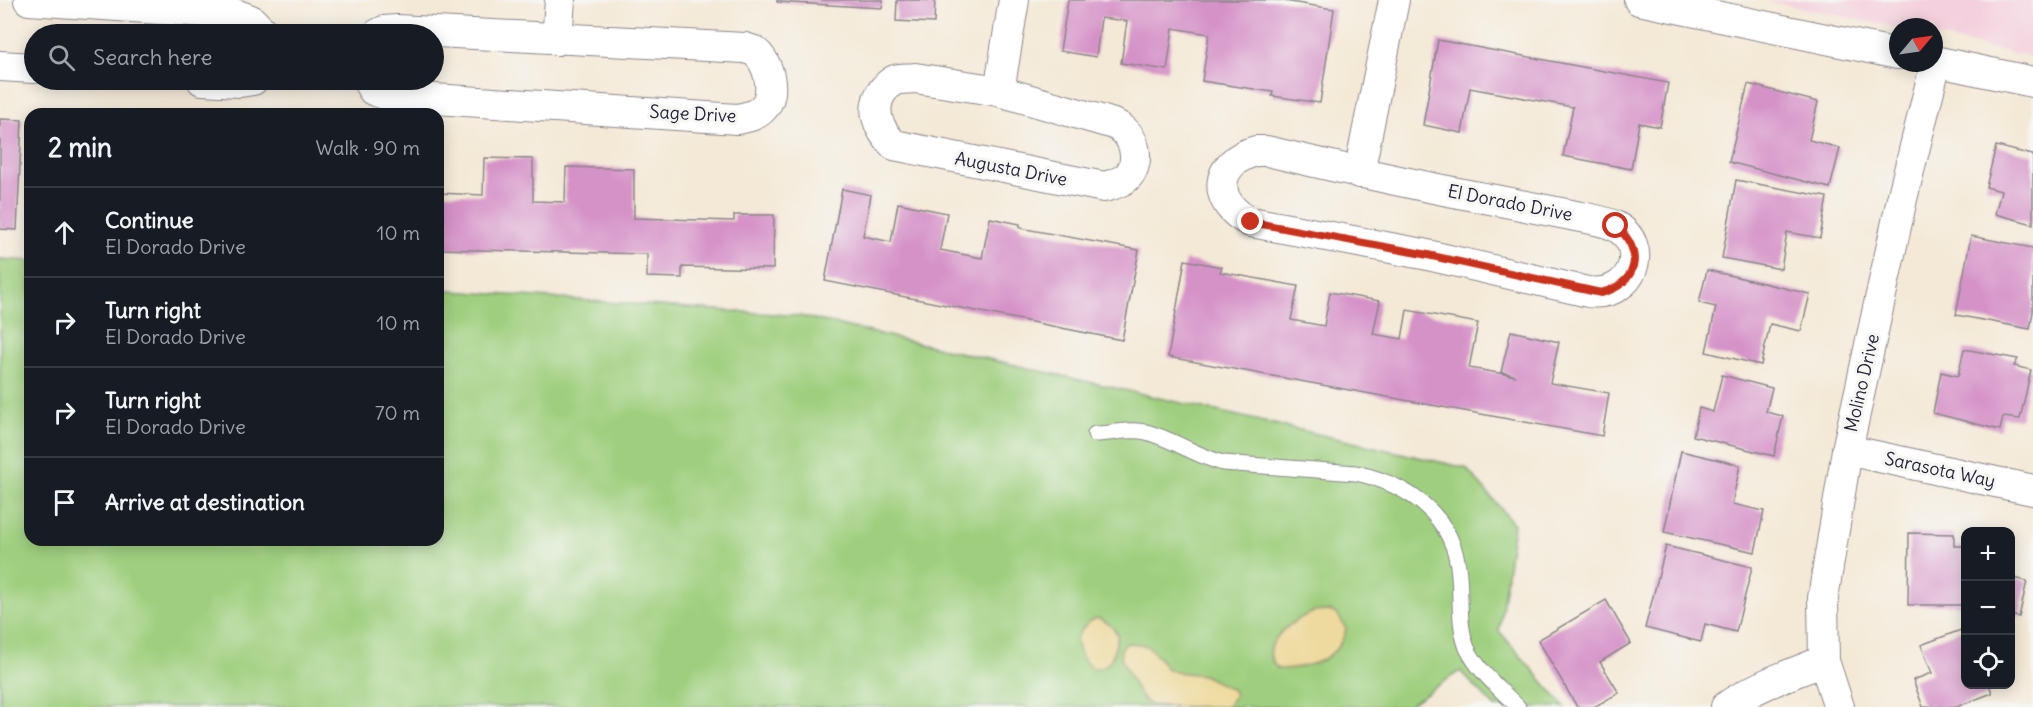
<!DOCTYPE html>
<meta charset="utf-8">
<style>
:root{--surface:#171b24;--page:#20242c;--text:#f1f3f6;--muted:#9ea1a6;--line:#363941}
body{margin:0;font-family:Delius,sans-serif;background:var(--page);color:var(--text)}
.controls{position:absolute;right:18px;bottom:18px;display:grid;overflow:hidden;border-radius:12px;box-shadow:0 3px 15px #0003}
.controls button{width:54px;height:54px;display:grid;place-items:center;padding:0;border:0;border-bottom:2px solid var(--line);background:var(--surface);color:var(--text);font:30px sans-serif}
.compass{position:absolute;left:1889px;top:18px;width:54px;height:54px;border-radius:50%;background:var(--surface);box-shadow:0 3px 15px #0003;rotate:61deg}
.stop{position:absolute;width:18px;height:18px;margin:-14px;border:4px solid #c8321e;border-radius:50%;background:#fff}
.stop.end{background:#c8321e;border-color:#fff;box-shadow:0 2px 6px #0008}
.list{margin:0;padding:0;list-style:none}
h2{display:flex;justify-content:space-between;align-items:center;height:78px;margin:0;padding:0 24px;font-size:26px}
h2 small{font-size:20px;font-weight:400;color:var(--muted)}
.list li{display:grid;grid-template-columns:39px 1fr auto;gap:18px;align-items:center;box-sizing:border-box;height:90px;padding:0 24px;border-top:2px solid var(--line)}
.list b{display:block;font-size:22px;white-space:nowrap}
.list p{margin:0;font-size:20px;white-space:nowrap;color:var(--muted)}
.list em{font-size:20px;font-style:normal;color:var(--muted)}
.icon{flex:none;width:33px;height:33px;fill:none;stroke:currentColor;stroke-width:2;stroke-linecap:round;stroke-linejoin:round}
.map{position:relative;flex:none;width:2033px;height:707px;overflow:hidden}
.search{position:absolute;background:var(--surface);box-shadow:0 3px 15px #0003;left:24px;top:24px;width:420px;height:66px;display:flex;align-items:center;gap:15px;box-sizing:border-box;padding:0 21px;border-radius:33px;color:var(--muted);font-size:22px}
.panel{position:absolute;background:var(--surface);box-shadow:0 3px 15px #0003;left:24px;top:108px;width:420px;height:438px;border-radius:18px}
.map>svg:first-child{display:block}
.built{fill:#f4cfdd}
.green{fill:#9fcf7e;stroke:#60785c;stroke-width:1.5}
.sand{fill:#eeda9e;stroke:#887e6c;stroke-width:1.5}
.building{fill:#d592c7}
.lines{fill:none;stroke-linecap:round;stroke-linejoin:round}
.lane-casing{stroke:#8b8689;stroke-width:17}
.street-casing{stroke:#8b8689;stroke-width:32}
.lane{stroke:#fff;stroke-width:15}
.street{stroke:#fff;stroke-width:30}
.route{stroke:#c8321e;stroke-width:8}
.labels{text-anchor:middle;stroke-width:6;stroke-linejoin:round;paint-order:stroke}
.street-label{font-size:18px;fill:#22223b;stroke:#f6f6f2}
</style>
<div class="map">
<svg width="2033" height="707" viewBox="0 0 2033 707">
<rect width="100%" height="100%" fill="#f6f6f2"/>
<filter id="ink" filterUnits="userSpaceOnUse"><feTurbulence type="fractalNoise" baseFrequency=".0167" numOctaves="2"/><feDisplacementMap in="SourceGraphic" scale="12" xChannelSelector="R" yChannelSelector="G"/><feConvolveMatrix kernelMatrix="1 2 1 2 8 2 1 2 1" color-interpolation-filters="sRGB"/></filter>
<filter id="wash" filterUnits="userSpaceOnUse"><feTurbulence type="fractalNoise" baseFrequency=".008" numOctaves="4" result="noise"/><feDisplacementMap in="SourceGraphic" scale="24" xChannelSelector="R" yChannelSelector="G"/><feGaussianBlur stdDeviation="1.35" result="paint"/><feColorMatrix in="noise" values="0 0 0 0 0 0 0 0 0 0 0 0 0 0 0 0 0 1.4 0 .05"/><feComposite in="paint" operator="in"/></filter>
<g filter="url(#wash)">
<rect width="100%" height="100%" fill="#f4e9d7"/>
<path class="built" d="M1763 0H2033V57L1934 36V27H1898V28Z"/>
<path class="green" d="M0 259 30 261V540H438V290L800 316 1466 468 1514 524 1499 631 1565 707H1495L1460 671 1406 707H0Z"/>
<g class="sand">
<path d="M1330 611 1338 615 1346 629C1339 661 1306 669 1278 669 1255 647 1290 621 1311 613 1316 611 1323 611 1330 611Z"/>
<path d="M1098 618C1108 622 1112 626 1118 635 1115 643 1115 657 1108 663 1089 679 1078 653 1076 639 1081 629 1087 621 1098 618Z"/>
<path d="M1128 643 1141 644 1149 647 1160 659 1166 668 1175 672 1203 675 1233 690 1235 695 1227 707C1212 707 1164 707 1151 705 1139 700 1129 674 1123 662 1119 654 1119 647 1128 643Z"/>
</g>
<g id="blocks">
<g class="building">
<path d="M777 0H883L882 8 777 2Z"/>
<path d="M897 0H935L934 23 896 21Z"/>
<path d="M1068 0H1278L1334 9 1320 103 1272 96 1273 92 1202 81 1209 34 1173 28 1167 70 1121 63 1127 21 1101 18 1096 57 1060 51Z"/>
<path d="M1438 40 1668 83 1660 127 1639 123 1631 169 1563 156 1573 107 1470 88 1462 133 1423 125Z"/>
<path d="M1748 84 1818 102 1809 140 1840 148 1830 188 1729 162Z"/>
<path d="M0 119 22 120 17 230 0 229Z"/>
<path d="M1996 146 2033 155V224L1995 214 2001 191 1986 187Z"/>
<path d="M484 158 533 159V201L565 202 566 167 634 169V218L734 221V215H774L773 269 682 267V278L647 277V254L438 249V193L483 195Z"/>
<path d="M1736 180 1827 197 1820 238 1787 232 1781 269 1722 258Z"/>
<path d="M842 189 871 195 863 236 891 242 898 203 947 213 940 250 982 258 990 218 1020 224V228L1139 250 1122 340 825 281Z"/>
<path d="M1971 236 2033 248V312L2030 329 1956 315Z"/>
<path d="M1185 260 1222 267 1220 272 1298 286 1291 320 1324 326 1330 292 1380 301 1373 334 1402 339 1407 310 1478 323 1469 368 1516 376 1501 372 1511 331 1559 342 1550 383 1609 393 1602 436 1168 357Z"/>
<path d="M1707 270 1810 294 1801 331 1770 324 1761 365 1706 352 1716 307 1699 303Z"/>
<path d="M1964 349 2018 359 2014 366 2031 370 2020 419 2003 417 2000 430 1933 413 1941 372 1958 376Z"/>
<path d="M1722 375 1772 388 1766 412 1783 416 1774 456 1693 436 1699 408 1713 412Z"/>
<path d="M1681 451 1740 465 1732 504 1764 511 1755 552 1664 532Z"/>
<path d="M1909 533 1954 534V546H1966V605H1908Z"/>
<path d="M1666 546 1752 567 1736 632 1705 624 1701 642 1645 628Z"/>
<path d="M2010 577 2027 581 2019 617 2010 615Z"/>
<path d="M1606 600 1631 643 1600 662 1619 693 1594 707H1577L1538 640Z"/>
<path d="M1966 628V684H1989L1992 693 1956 707H1923L1913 680 1932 673 1921 645Z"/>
</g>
</g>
</g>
<g filter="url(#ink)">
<use href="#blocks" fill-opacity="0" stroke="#8b8689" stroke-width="1.5"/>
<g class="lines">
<defs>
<path id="lane" d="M1095 434C1112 434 1129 428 1146 432 1173 439 1196 456 1223 463L1356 473C1409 485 1455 516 1459 575 1461 599 1458 625 1467 648 1478 671 1500 689 1518 707"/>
<g id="street">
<path d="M29 0 235 14 251 20 265 34"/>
<path d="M1639 0 1898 54"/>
<path d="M557 40 560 0"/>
<path d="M1934 61 2033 82"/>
<path d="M0 66 34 68"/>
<path d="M915 78 999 91 1107 122C1111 123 1117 125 1121 128 1136 139 1141 165 1126 178 1119 183 1112 185 1104 187L894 145C878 129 869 108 884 89 887 86 891 81 895 80 901 78 909 79 915 78Z"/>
<path d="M202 80 240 82 253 80"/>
<path d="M367 80 373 90 390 96 737 119C747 117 756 116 763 108 777 95 769 61 754 51 751 50 748 49 745 48L397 30 384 31 378 34"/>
<path d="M999 91 1014 0"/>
<path d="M1256 151H1267C1343 169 1418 186 1495 200 1520 205 1545 210 1571 215 1585 218 1602 220 1615 226 1650 244 1635 298 1588 292L1423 254 1251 222C1211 204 1213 162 1256 151Z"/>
<path d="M1359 173 1394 0"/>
<path d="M1847 450 2033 490"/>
<path d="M1726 707C1755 686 1791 674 1824 661"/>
<path d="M1839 707 1824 661 1823 598 1847 450 1902 199 1936 62"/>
</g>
</defs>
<use href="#lane" class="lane-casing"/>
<use href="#street" class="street-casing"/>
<use href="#lane" class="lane"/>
<use href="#street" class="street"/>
</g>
</g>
<g class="lines" filter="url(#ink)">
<path class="route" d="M1251 222 1423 254 1601 293C1638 284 1645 251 1616 226"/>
</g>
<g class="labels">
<g class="street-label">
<text transform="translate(693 114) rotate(3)" y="6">Sage Drive</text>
<text transform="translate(1011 169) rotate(11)" y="6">Augusta Drive</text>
<text transform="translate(1510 203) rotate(11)" y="6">El Dorado Drive</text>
<text transform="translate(1862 383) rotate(-77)" y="6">Molino Drive</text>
<text transform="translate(1940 470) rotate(12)" y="6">Sarasota Way</text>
</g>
</g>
</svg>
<div class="controls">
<button>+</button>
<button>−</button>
<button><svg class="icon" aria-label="locate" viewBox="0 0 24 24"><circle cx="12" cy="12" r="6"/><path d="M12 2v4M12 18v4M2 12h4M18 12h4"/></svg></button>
</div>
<svg class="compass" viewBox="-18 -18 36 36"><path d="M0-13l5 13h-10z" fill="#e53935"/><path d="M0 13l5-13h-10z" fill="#9ea1a6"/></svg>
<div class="stop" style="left:1616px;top:226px"></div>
<div class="stop end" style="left:1251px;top:222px"></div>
<div class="search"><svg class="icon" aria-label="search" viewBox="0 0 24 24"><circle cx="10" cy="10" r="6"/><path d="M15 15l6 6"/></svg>Search here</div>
<section class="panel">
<h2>2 min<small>Walk · 90 m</small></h2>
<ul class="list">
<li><svg class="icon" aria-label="ahead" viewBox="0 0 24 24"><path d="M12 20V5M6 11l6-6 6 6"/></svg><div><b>Continue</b><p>El Dorado Drive</p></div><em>10 m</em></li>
<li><svg class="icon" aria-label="right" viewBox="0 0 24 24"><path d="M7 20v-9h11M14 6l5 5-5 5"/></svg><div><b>Turn right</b><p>El Dorado Drive</p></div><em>10 m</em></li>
<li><svg class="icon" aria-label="right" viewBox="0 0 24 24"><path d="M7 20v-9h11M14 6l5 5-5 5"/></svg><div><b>Turn right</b><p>El Dorado Drive</p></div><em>70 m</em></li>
<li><svg class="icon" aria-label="arrive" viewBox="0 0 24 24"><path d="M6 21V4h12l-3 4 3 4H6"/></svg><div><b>Arrive at destination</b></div></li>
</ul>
</section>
</div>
